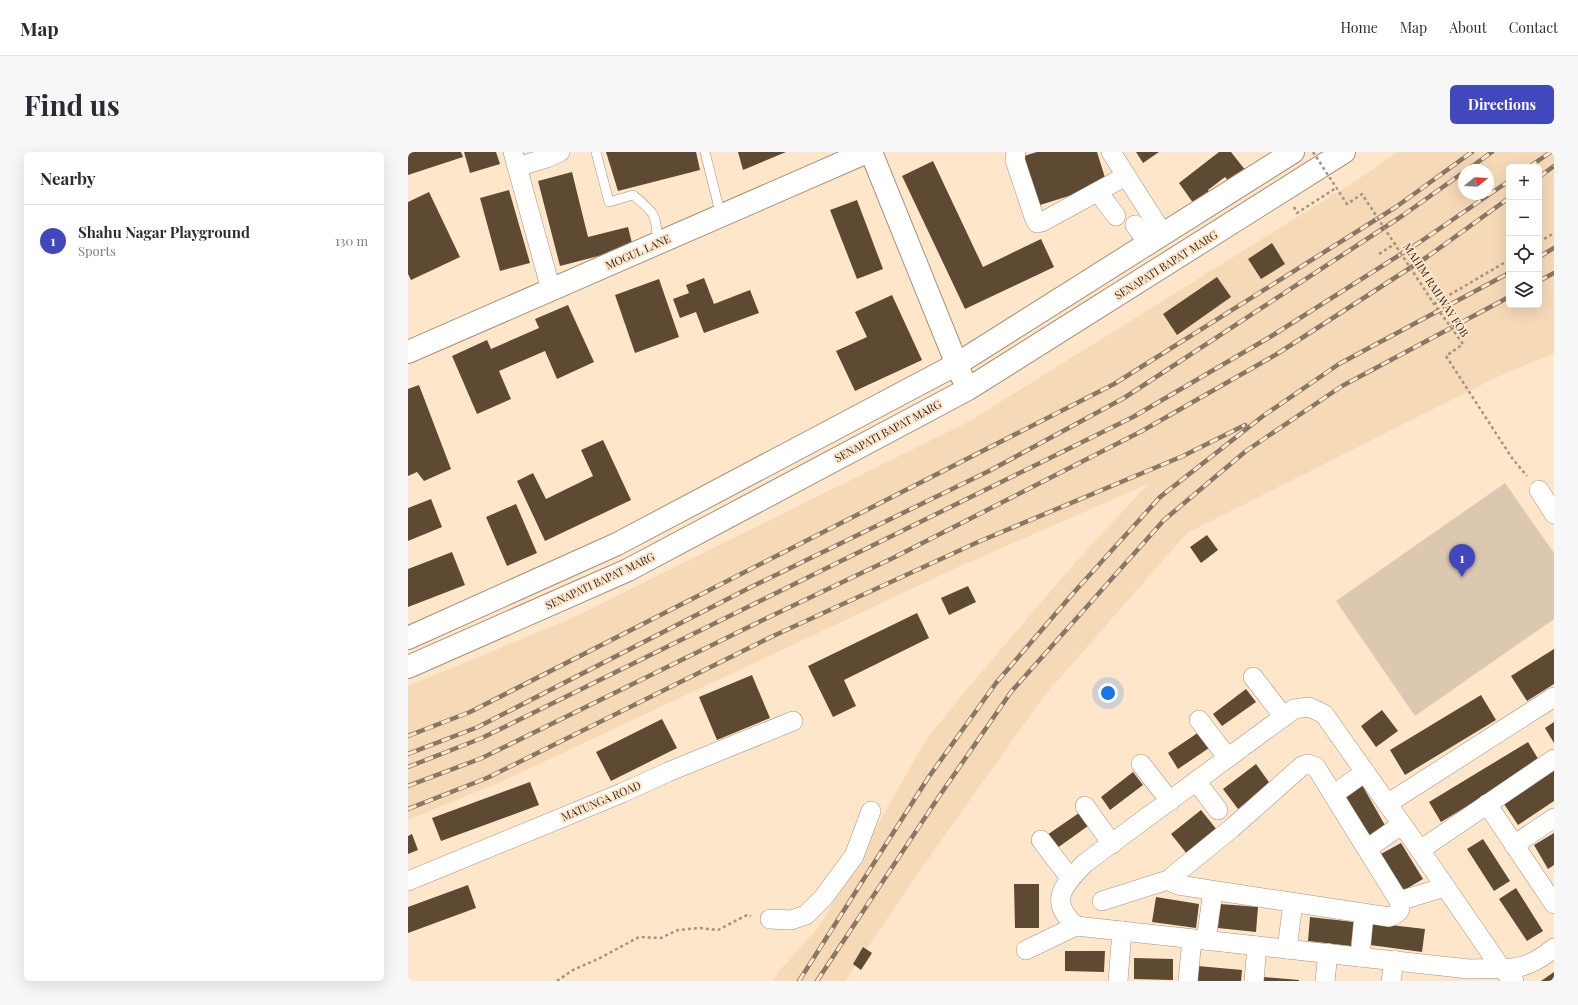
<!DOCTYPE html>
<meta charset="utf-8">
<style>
:root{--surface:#fff;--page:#f7f7f7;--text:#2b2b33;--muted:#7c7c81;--line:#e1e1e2;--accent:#4148bd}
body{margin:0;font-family:"Playfair Display",serif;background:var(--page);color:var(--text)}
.controls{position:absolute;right:12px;top:12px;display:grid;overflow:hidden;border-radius:6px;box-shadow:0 4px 16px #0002}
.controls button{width:36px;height:36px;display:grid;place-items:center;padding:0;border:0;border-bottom:1px solid var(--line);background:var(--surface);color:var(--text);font:20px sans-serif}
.compass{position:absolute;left:1050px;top:12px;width:36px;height:36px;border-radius:50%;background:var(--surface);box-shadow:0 4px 16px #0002;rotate:72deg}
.you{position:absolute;left:700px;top:541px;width:14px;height:14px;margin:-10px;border:3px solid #fff;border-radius:50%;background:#1a73e8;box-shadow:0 0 0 6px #1a73e833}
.badge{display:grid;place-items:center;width:26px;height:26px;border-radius:50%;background:var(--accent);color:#fff;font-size:13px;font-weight:700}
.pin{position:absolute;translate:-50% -33px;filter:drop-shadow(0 1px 2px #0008)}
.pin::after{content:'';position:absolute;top:21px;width:14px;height:12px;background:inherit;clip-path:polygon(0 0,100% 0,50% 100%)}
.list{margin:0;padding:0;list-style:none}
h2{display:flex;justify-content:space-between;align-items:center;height:52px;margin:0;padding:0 16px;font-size:17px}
h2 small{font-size:13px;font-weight:400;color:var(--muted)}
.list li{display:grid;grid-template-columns:26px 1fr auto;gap:12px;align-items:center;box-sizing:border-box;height:72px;padding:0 16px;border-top:1px solid var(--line)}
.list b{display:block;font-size:15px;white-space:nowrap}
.list p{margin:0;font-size:13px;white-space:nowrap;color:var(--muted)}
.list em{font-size:13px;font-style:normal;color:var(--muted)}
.icon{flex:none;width:22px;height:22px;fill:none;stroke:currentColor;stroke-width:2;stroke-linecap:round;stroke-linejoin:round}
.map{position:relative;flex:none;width:1146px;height:829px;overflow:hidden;border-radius:6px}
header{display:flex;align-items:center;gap:24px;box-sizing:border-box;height:56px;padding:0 20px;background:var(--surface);border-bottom:1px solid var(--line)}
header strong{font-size:19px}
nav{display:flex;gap:22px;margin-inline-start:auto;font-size:14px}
.intro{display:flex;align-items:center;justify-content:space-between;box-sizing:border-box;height:96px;padding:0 24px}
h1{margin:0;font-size:28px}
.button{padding:10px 18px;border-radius:6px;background:var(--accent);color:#fff;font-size:14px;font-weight:700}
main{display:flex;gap:24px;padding:0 24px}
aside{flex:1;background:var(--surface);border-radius:6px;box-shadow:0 4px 16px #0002}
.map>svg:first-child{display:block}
.built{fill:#f6d9b7;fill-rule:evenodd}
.green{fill:#dcc8b1}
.building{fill:#5e4a32}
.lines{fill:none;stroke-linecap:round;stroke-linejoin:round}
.lane-casing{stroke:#a79176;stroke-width:10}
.street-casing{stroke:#a79176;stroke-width:20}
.secondary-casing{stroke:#a79176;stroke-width:24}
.path{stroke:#a4937f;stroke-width:2.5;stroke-dasharray:3 3;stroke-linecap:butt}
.lane{stroke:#fff;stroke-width:9}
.street{stroke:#fff;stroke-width:19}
.secondary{stroke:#fff;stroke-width:22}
.rail-casing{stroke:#877866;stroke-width:4.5}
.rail{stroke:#fee6ca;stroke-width:3;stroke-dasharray:9;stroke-linecap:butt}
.path-bridge{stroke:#a4937f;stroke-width:2.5;stroke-dasharray:3 3;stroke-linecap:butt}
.labels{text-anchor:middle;stroke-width:4;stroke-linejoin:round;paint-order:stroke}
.street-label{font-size:11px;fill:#31281e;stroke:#fee6ca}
</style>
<header>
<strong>Map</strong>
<nav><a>Home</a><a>Map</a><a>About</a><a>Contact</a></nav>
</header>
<div class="intro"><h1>Find us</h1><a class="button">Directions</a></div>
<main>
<aside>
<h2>Nearby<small></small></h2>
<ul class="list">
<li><span class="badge">1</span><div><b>Shahu Nagar Playground</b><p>Sports</p></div><em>130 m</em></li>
</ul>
</aside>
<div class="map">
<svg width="1146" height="829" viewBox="0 0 1146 829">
<rect width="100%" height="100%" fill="#fee6ca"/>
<path class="built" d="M989 0H1146V201L1087 226 779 381 636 544 517 711 437 829H365L371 819 411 775 518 588 554 543 665 413 740 332 548 416 97 628 0 668V534L162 467 560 270 957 23ZM1101 15H1131V153H1101ZM1056 18H1080V42H1056Z"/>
<path class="green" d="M1097 331 1146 401V467L1007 564 928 449Z"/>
<g class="building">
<path d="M0 0H53L55 5 0 23Z"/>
<path d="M56 0H88L92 12 62 21Z"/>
<path d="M198 0H288L292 18 210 39Z"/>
<path d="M330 0H378L335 18Z"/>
<path d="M629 0H689L699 32 632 53 616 4Z"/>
<path d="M728 0H751L735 11Z"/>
<path d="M811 0H823L838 19 822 31 817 25 800 38 803 43 788 55 771 31Z"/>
<path d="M525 9 575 115 633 87 646 115 557 157 494 24Z"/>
<path d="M164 20 180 85 220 75 225 95 152 114 130 29Z"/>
<path d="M101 38 122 111 92 119 72 46Z"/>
<path d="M21 40 52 105 3 128 0 122V50Z"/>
<path d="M449 48 475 117 449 127 422 58Z"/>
<path d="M864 91 877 112 853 127 840 107Z"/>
<path d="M809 125 823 145 769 183 755 162Z"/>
<path d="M296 126 306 152 342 138 351 161 296 181 288 160 272 166 265 147 281 141 278 133Z"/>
<path d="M251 127 271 185 227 201 207 143Z"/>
<path d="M484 143 514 208 447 239 428 199 459 185 447 160Z"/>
<path d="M160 153 186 210 149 227 137 199 91 219 103 247 69 262 44 204 79 188 83 197 131 176 127 167Z"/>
<path d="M11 233 43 317 16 329 9 320 0 324V237Z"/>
<path d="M195 288 223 348 137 389 109 329 125 321 138 347 185 324 173 298Z"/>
<path d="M23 347 34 375 0 389V356Z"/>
<path d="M108 352 129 401 99 414 78 365Z"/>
<path d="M799 383 810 398 793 411 782 395Z"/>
<path d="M44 400 57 433 0 455V417Z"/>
<path d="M560 434 568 450 541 463 533 446Z"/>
<path d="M509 461 521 486 436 528 448 554 425 565 400 514Z"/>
<path d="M1146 497V532L1119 549 1103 524Z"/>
<path d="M344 523 362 566 309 588 291 545Z"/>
<path d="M838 537 848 550 814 574 805 562Z"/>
<path d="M1073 543 1088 568 997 623 982 598Z"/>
<path d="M974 558 990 579 968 595 953 574Z"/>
<path d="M254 567 269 596 203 629 188 600Z"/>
<path d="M1146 570V591L1137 576Z"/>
<path d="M791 580 801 596 770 617 760 601Z"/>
<path d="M1120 590 1132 610 1033 670 1021 650Z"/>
<path d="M848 612 863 633 830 657 815 637Z"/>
<path d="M1146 614V649L1110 673 1094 649Z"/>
<path d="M725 620 735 633 702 658 693 645Z"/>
<path d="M122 630 131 653 33 689 24 666Z"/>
<path d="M954 633 978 675 959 686 934 644Z"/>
<path d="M793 658 809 678 779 702 763 682Z"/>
<path d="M671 661 680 674 645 699 636 685Z"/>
<path d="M1146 681V713L1140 717 1126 693Z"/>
<path d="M4 682 10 698 0 702V684Z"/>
<path d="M1075 687 1102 729 1086 739 1059 697Z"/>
<path d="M993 691 1015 727 993 740 971 703Z"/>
<path d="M606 732H631V776H607Z"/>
<path d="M60 733 68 756 0 781V755Z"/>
<path d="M1108 736 1135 779 1119 789 1091 747Z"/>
<path d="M748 745 791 752 788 776 744 770Z"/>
<path d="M812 752 850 755 848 780 810 776Z"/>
<path d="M902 765 946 770 943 794 900 789Z"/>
<path d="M965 771 1017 777 1014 800 962 793Z"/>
<path d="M455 795 464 801 453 818 445 812Z"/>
<path d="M657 799H697L696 820 657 819Z"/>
<path d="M726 806 765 807V828L726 827Z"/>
<path d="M790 814 834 818 833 829H789Z"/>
<path d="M1146 820V829H1133Z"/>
<path d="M855 825 891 828V829H854Z"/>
</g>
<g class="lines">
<defs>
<g id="lane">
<path d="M188 0 201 50 225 43C249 63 247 61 250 91"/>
<path d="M297 0 313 64"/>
</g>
<g id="street">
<path d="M105 0 143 138"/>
<path d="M608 0 607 8 626 65 629 71 634 70 718 24"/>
<path d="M703 0 755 82"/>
<path d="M109 15 139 6 152 0"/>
<path d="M690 40 708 64"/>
<path d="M727 73 740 91"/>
<path d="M1131 338 1146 362"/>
<path d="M845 525 876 565"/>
<path d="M791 568 820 606"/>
<path d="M733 612 762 649"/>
<path d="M900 612 908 615 991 749C994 758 990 762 981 765L770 733 765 731 763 727 766 723 824 676 894 614Z"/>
<path d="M788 629 810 658"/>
<path d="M925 643 957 620"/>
<path d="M979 652 1146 545"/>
<path d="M1079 652 1146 752"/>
<path d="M677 654 704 692"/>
<path d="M633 688 662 726"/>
<path d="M1106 693 1146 666"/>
<path d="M959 697 993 673"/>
<path d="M1012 698 1146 607"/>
<path d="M0 729 214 641 260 620 385 569"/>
<path d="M694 749 763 727"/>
<path d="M991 749 1037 735"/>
<path d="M362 767 383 768 398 763 415 746 446 704 463 659"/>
<path d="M798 788 805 739"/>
<path d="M879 797 885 751"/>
<path d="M618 798 668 774"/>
<path d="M952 805 956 762"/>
<path d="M710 829 714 779"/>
<path d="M780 829 784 787"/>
<path d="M846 829 849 794"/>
<path d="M917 829 920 801"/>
<path d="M983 829 986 808"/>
<path d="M1106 829 1093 816 1012 698 916 562 901 555 886 557 677 711C656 733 639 749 668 774L1061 817C1075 816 1090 817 1104 816 1119 815 1135 805 1146 796"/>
</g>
<g id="secondary">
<path d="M463 0 554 225"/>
<path d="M0 200 459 0"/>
<path d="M0 486 209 392 549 212 885 0"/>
<path d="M0 515 220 418 560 237 936 0"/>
</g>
</defs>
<use href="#lane" class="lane-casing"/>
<use href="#street" class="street-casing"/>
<use href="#secondary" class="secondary-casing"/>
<g class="path">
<path d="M886 55 889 61 928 36"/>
<path d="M1131 90 1146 81"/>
<path d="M971 102 988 91"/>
<path d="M1026 152 1101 108"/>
<path d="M1038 204 1104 306 1119 324"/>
<path d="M149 829 165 818 192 806 231 785 253 786 270 778 292 776 310 778 339 763 343 764"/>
</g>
<use href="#lane" class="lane"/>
<use href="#street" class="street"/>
<use href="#secondary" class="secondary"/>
<defs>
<g id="rail">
<path d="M1121 15 1143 0"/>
<path d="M1059 18 1084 0"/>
<path d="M1131 25 1146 14"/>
<path d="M1131 105 1146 96"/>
<path d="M1131 129 1146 121"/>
<path d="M0 584 62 560 706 232 988 55 1064 0"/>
<path d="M0 602 70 575 343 435 581 319 716 246 994 64 1056 20"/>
<path d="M0 615 74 586 725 265 862 185 1012 90 1101 29"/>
<path d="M0 634 74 606 357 467 485 406 734 279 869 202 1019 105 1101 46"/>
<path d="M0 657 79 626 363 485 570 390 775 304 837 273"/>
<path d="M391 829 520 626 588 531 668 438 752 345 855 264 931 212 1101 121"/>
<path d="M409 829 530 646 603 540 756 368 838 299 934 234 1101 145"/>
</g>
</defs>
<use href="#rail" class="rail-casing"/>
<use href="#rail" class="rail"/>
<path class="path-bridge" d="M905 0 939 52 954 42 1026 152 1055 192 1038 204"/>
</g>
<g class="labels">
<g class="street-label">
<text transform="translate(230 100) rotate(-24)" y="4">MOGUL LANE</text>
<text transform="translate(758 113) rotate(-32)" y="4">SENAPATI BAPAT MARG</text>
<text transform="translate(1028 138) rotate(57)" y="4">MAHIM RAILWAY FOB</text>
<text transform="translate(480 279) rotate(-28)" y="4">SENAPATI BAPAT MARG</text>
<text transform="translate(192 429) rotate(-25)" y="4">SENAPATI BAPAT MARG</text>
<text transform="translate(193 649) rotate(-23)" y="4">MATUNGA ROAD</text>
</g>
</g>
</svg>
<div class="controls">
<button>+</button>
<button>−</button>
<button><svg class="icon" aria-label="locate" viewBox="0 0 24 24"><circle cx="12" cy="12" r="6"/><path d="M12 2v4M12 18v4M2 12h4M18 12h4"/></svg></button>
<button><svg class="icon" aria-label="layers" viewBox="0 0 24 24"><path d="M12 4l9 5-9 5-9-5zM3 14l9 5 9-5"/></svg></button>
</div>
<svg class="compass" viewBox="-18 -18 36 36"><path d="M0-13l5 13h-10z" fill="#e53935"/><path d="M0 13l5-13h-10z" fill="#7c7c81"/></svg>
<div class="you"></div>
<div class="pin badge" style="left:1054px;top:425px">1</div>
</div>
</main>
